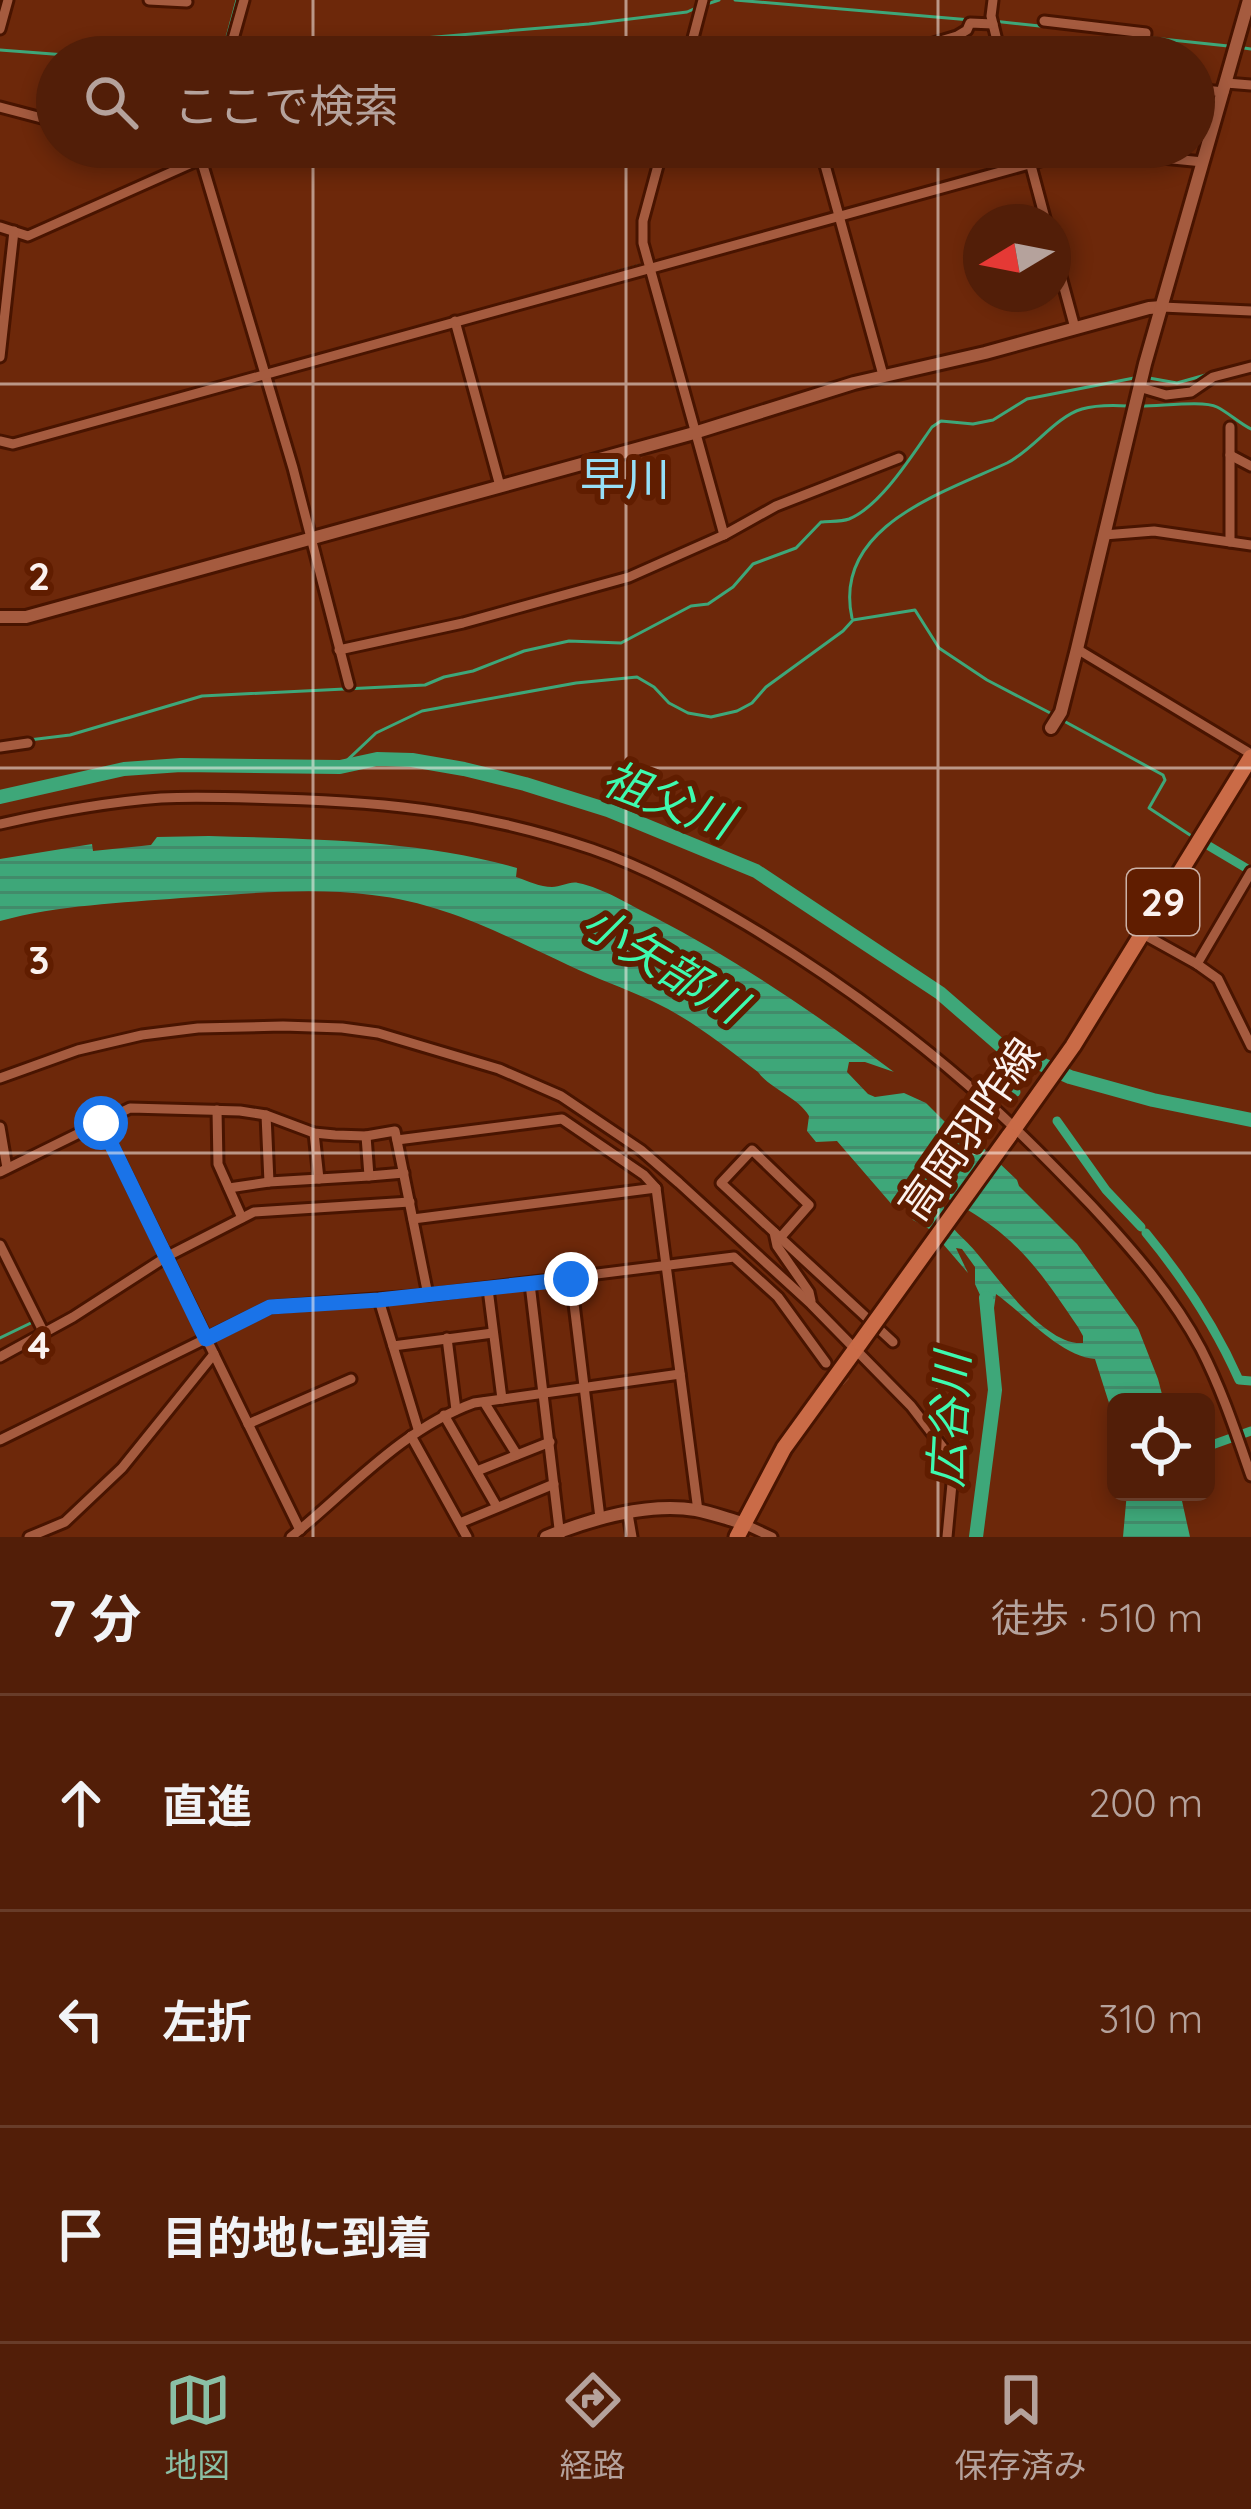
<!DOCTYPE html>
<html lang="ja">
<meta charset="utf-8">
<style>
:root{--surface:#521e08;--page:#582712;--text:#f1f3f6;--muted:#b5a29c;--line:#683c29;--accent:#8abfa5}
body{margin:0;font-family:Quicksand,"Noto Sans JP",sans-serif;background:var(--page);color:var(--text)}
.controls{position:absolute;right:36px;bottom:36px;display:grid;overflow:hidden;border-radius:18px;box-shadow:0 6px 18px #0003}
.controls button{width:108px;height:108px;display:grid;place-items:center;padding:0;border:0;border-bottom:3px solid var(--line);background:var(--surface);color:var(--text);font:60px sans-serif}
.compass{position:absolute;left:963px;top:204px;width:108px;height:108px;border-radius:50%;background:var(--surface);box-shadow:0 6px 18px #0003;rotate:260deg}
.stop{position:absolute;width:36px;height:36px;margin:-27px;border:9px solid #1a73e8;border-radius:50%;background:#fff}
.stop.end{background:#1a73e8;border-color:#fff;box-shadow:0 3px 12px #0008}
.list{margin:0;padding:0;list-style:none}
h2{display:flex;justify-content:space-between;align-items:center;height:156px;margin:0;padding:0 48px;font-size:51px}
h2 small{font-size:39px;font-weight:400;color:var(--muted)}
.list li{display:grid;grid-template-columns:78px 1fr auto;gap:36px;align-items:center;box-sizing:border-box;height:216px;padding:0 48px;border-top:3px solid var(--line)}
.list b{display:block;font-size:45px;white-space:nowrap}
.list em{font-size:39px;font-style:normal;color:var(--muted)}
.icon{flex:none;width:66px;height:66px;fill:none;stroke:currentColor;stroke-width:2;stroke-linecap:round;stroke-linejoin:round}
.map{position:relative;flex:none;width:1251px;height:1537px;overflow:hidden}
.search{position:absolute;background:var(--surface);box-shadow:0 6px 18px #0003;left:36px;right:36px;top:36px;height:132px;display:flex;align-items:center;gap:30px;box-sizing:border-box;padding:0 42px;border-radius:66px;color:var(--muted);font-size:45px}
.sheet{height:804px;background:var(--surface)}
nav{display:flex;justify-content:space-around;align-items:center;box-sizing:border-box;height:168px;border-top:3px solid var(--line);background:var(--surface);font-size:33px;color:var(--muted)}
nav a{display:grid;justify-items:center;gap:6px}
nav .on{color:var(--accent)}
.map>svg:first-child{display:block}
.water{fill:url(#water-rules);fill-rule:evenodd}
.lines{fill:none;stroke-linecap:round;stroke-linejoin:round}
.stream{stroke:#3ea779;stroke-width:3}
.canal{stroke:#3ea779;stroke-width:9}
.river{stroke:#3ea779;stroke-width:14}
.minor-tunnel{stroke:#82462c;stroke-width:9;stroke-dasharray:9 4.5;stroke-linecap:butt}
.minor-casing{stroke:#481400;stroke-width:15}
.tertiary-casing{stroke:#481400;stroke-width:18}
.primary-casing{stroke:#481400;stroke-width:21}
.minor{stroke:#a55b3f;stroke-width:9}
.tertiary{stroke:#a55b3f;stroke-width:12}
.primary{stroke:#ca6b47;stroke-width:15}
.primary-bridge-casing{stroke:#481400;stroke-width:21;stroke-linecap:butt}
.primary-bridge{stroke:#ca6b47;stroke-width:15}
.route{stroke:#1a73e8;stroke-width:15}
.grid{fill:none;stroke:#fbf2ef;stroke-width:3;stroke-opacity:0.55}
.labels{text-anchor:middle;stroke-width:12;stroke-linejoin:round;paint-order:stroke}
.shield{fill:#601d00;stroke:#ccb2a7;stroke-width:3}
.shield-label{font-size:39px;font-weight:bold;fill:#fbf2ef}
.street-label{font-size:42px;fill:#fbf2ef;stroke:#601d00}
.neighbourhood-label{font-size:45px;fill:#96dff7;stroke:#601d00}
.water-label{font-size:45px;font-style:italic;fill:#3efaaf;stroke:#601d00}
.grid-label{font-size:39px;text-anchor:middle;font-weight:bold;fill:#fbf2ef;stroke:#601d00;stroke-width:12;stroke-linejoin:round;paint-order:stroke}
</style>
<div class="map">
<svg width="1251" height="1537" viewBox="0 0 1251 1537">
<defs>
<pattern id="water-rules" width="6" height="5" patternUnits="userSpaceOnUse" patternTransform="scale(3)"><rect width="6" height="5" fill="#3ea779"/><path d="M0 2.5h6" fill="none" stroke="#428b6a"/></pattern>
</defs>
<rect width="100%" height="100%" fill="#6d280a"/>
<g class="water">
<path d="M209 836C312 839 418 840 517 868L516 877C528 881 540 887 552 887 561 887 570 881 578 883 604 888 631 906 654 917 739 961 817 1015 894 1072L865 1062H849L847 1072 868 1094 875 1097 904 1093 926 1103 949 1126 976 1141 1017 1180 1019 1186 1077 1244 1138 1328 1158 1379 1164 1402H1116V1425L1095 1359C1061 1357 1023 1313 996 1294L993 1315 982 1317 980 1295 975 1284V1267L962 1249 956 1248 968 1273 931 1230 913 1220 907 1207H894L837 1141 816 1142 807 1131 809 1116C798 1097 770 1089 758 1072 724 1046 691 1019 652 1001 624 988 595 978 568 965 504 935 444 903 372 895 309 887 245 894 181 898 121 903 59 905 0 921V859L92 844 93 851 151 845 157 837ZM941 1195C1013 1232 1034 1262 1078 1327L1083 1336V1343C1045 1346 998 1278 975 1251 963 1236 943 1225 944 1204L938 1197Z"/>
<path d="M1127 1492H1180L1190 1537H1123Z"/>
</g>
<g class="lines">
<g class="stream">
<path d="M735 0 971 20"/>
<path d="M710 3 719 0"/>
<path d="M993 21 1228 46"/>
<path d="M1244 48 1251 49"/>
<path d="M0 50 79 56H222L237 0"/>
<path d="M234 54 589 24 687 12 696 8"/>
<path d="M1075 147 1087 148"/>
<path d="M712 247 1069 147"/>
<path d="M654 262 680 256"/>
<path d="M1149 378 1177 383 1209 374"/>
<path d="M1137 406C1156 407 1203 400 1217 407 1229 413 1239 423 1251 429"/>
<path d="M99 416 645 264"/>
<path d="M852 618C832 527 942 493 1007 463 1033 450 1055 417 1082 409 1096 405 1112 405 1128 406"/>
<path d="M1062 720 1163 775 1165 780 1149 808 1190 835"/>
<path d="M29 740 70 735 202 696 425 685 444 677 473 671 524 651 569 641 621 643 691 606 708 604 733 587 753 564 796 548 821 522C829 521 841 522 849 519 881 506 913 454 932 427L941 421 973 424 993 420 1027 399 1134 378"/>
<path d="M340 767 376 733 422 711 576 683 637 677 654 687 669 703 688 713 711 717 737 711 752 703 766 687 843 631 853 620 915 610 939 648 987 680 1054 715"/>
<path d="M0 1338 35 1321"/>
</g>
<g class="canal">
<path d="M1209 846 1246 868"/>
<path d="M1001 1046 1004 1067"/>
<path d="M1007 1083 1016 1092"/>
<path d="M1057 1121 1106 1190 1141 1227"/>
<path d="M1146 1233C1184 1279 1215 1326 1239 1380L1251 1381"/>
<path d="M1206 1447 1251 1431"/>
</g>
<g class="river">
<path d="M0 797 124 769 181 765 340 767 377 759 412 760 464 769 525 784 608 810 756 871 940 993 1001 1046 1070 1077 1153 1100 1251 1120"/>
<path d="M976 1537 995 1390 986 1298"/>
</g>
<path class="minor-tunnel" d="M826 1363 846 1382"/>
<defs>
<g id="minor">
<path d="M149 0 187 2"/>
<path d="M993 0 991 16 1001 57"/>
<path d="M1044 21 1146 33 1143 57"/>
<path d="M0 29 8 0"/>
<path d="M228 57 244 0"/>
<path d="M688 57 703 0"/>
<path d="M887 57 957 36 967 30 970 23 993 24"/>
<path d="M1226 83 1251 85"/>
<path d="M1194 89 1224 92"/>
<path d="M0 107 57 122"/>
<path d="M148 147 192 161"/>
<path d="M204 147 201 159 293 468 349 685"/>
<path d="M663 147 643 221V243L724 535"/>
<path d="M820 147 883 375"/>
<path d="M1026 147 1046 222"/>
<path d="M0 227 28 236 201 159"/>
<path d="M1053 247 1075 328"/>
<path d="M1162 307 1251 311"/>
<path d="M455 321 500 486"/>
<path d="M0 357 14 231"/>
<path d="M1139 387 1166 395 1191 392 1213 377 1251 367"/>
<path d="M1230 427V542"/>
<path d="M0 441 13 444 1069 153 1102 152 1203 162"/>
<path d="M1230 455 1251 466"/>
<path d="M1104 535 1154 531 1251 545"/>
<path d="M1077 649 1251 754"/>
<path d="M339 650 463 623 629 577 724 535 776 506 899 458"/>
<path d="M0 747 28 743"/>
<path d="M0 824C53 812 107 802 161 798 201 796 240 798 280 799 391 802 486 813 592 849 647 868 698 896 747 925 825 972 899 1025 968 1085 1012 1123 1051 1163 1091 1205 1132 1249 1173 1296 1201 1349 1222 1390 1236 1433 1251 1476"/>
<path d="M1143 934 1197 964 1218 979 1251 1046"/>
<path d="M1197 964 1251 872"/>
<path d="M0 1078 78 1050 142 1035 198 1028 283 1026 342 1028 378 1033 499 1069 561 1096 641 1150 679 1183 811 1304 911 1406 951 1458 953 1473 947 1537"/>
<path d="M217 1110 218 1164 242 1218"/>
<path d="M266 1115 269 1182"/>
<path d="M101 1123 300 1530"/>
<path d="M0 1127 7 1168"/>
<path d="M314 1133 319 1179"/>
<path d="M366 1136 369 1176 404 1173"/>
<path d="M397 1140 562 1119 644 1175 656 1188 698 1511"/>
<path d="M0 1172 130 1108 240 1111 266 1115 314 1133 335 1135 366 1136 395 1131 428 1295"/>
<path d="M229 1188 269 1182 369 1176"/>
<path d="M413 1219 656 1188"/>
<path d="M774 1232 777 1246 809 1292 811 1301"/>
<path d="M780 1238 809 1205 752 1150 721 1183 893 1342"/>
<path d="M0 1245 44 1333"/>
<path d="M571 1279 600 1518"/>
<path d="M530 1284 560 1537"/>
<path d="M488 1289 502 1399"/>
<path d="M379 1300 418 1429"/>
<path d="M447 1338 456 1410"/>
<path d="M393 1346 493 1333"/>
<path d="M0 1357 73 1317 166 1257 254 1212 410 1202"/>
<path d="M484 1402 517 1455"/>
<path d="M444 1415 497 1507"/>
<path d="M248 1424 351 1379"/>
<path d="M411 1436 467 1537"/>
<path d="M0 1440 270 1307 428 1295 734 1257 778 1297 826 1363"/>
<path d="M477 1471 550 1442"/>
<path d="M628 1514 632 1537"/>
<path d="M460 1523 554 1484"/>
<path d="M744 1524 772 1537"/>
<path d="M29 1537 65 1522 122 1468 214 1354"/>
<path d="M291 1537C349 1490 402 1429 474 1403L680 1374"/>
</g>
<g id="tertiary">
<path d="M0 617H26L694 433 854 383 985 353 1149 308 1162 307"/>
<path d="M1051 728 1061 712 1077 649 1145 364 1249 0"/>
<path d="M546 1537C591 1519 647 1502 696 1510 712 1513 728 1519 743 1523"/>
</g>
<g id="primary">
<path d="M1009 1136 1073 1046 1251 757"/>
<path d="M737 1537 784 1448 860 1343"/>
</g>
</defs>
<use href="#minor" class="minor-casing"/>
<use href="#tertiary" class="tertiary-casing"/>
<use href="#primary" class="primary-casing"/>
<use href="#minor" class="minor"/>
<use href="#tertiary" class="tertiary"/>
<use href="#primary" class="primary"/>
<defs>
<path id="primary-bridge" d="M860 1343 1009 1136"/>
</defs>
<use href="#primary-bridge" class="primary-bridge-casing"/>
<use href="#primary-bridge" class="primary-bridge"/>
</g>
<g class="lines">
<path class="route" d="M101 1123 206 1339 270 1307 379 1300 571 1279"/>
</g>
<path class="grid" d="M313 0V57M626 0V57M938 0V57M313 147V1537M626 147V1537M938 147V1537M0 384H1251M0 768H1251M0 1153H1251"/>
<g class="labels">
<rect class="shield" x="1127" y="869" width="72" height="66" rx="9"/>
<g class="shield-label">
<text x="1163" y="916">29</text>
</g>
<g class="street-label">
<text transform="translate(969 1129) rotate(-55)" y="15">高岡羽咋線</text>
</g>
<g class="neighbourhood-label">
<text x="625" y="495">早川</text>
</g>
<g class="water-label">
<text transform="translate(668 800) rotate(21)" y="16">祖父川</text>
<text transform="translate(664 964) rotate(31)" y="16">小矢部川</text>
<text transform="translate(949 1420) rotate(-87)" y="16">広谷川</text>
</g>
</g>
<g class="grid-label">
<text x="39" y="590">2</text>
<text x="39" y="974">3</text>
<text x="39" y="1359">4</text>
</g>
</svg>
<div class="controls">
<button><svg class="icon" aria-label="locate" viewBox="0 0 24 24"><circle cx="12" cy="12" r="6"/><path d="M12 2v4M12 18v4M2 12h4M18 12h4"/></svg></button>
</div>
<svg class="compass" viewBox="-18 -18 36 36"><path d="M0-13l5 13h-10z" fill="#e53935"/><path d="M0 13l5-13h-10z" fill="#b5a29c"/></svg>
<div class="stop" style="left:101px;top:1123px"></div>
<div class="stop end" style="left:571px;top:1279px"></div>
<div class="search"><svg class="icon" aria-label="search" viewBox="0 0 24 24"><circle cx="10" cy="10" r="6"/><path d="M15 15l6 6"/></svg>ここで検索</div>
</div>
<section class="sheet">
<h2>7 分<small>徒歩 · 510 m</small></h2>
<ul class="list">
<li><svg class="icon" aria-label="ahead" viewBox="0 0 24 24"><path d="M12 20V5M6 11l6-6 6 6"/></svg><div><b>直進</b></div><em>200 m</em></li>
<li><svg class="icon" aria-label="left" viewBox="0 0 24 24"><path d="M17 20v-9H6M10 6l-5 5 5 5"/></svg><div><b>左折</b></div><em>310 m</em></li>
<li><svg class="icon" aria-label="arrive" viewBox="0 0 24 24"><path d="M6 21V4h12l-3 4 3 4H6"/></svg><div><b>目的地に到着</b></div></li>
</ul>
</section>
<nav>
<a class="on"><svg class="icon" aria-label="map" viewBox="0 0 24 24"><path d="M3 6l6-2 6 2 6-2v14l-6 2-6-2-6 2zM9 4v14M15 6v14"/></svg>地図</a>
<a><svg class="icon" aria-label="directions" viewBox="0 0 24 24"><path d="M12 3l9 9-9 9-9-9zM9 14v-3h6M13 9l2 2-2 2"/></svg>経路</a>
<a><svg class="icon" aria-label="saved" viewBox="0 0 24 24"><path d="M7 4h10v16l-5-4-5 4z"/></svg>保存済み</a>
</nav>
